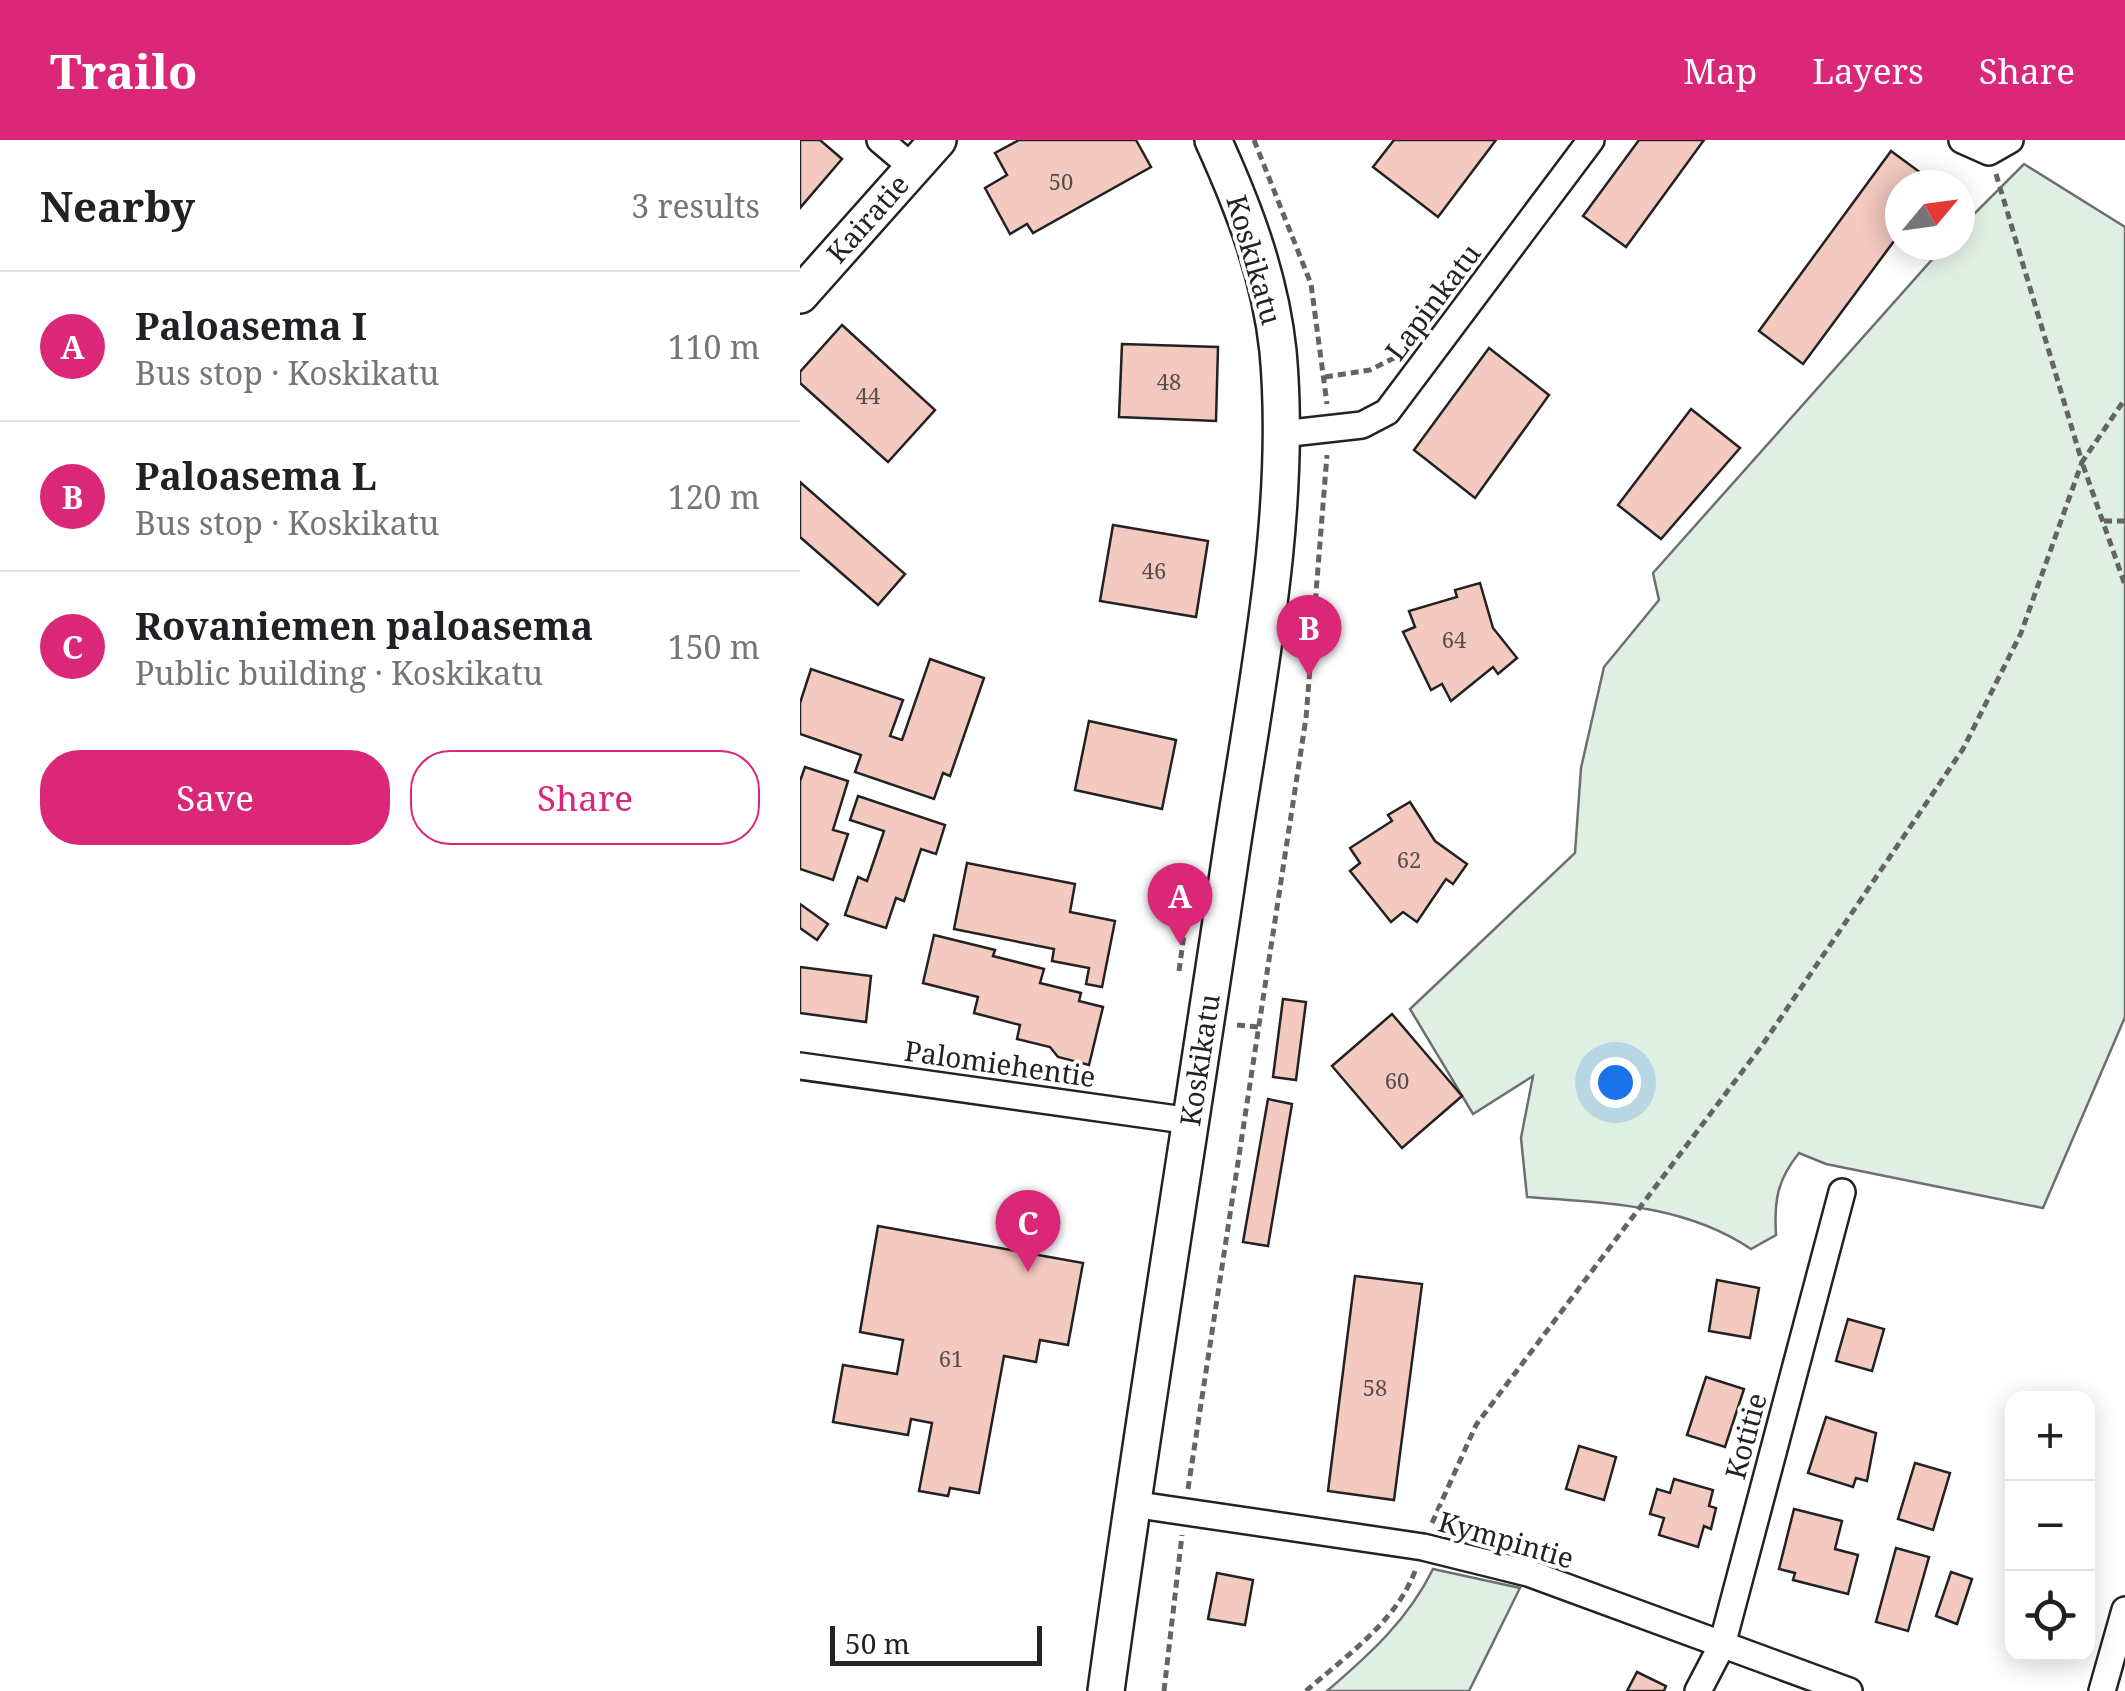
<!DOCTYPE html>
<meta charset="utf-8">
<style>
:root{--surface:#fff;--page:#f6f6f6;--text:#202124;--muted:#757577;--line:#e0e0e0;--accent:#db2777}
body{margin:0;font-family:"Noto Serif",serif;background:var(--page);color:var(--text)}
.controls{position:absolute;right:30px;bottom:30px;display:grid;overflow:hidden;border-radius:20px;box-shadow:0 5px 25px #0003}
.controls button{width:90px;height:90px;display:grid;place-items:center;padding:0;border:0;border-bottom:2px solid var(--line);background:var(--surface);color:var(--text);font:50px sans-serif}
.compass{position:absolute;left:1085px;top:30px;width:90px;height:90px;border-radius:50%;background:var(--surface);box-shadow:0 5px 25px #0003;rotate:61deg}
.scale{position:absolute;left:30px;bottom:25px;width:212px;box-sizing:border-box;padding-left:10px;border:5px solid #222;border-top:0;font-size:28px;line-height:35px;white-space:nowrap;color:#222;-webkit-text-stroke:8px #fff;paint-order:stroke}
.you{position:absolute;left:815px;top:942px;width:35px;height:35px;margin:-25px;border:8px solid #fff;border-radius:50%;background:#1a73e8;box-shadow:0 0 0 15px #1a73e833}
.badge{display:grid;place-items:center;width:65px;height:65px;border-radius:50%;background:var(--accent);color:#fff;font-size:32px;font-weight:700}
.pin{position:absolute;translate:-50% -82px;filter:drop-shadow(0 2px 5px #0008)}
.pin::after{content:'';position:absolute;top:52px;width:35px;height:30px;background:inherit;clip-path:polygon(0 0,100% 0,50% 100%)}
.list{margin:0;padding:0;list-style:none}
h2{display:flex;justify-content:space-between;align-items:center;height:130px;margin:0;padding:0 40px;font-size:42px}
h2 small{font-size:32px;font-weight:400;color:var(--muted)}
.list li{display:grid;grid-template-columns:65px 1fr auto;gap:30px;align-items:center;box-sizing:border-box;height:150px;padding:0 40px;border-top:2px solid var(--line)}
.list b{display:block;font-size:38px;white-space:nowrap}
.list p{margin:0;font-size:32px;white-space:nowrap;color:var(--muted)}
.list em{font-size:32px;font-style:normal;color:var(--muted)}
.actions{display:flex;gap:20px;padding:30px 40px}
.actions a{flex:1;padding:22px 0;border:2px solid var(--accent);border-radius:40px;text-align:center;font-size:35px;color:var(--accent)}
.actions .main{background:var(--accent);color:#fff}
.icon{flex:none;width:55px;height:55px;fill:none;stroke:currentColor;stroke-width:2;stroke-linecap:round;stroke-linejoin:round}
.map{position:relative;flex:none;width:1325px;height:1551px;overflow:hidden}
header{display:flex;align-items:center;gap:60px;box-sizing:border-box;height:140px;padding:0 50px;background:var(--accent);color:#fff}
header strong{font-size:48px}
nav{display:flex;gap:55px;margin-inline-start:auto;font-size:35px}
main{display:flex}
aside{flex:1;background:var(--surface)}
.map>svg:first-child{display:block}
.green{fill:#e0efe3;stroke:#6f6f6f;stroke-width:2.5}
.building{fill:#f3c9c0;stroke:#222;stroke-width:2.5}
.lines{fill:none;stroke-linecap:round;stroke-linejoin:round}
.street-casing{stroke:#222;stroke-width:30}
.secondary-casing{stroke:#222;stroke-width:40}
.path{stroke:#646464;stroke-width:5;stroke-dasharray:8 5;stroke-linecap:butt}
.street{stroke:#fff;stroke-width:25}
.secondary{stroke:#fff;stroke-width:35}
.labels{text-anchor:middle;stroke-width:8;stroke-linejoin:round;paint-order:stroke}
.number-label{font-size:22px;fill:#564c4a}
.street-label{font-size:28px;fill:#222;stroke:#fff}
</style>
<header>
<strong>Trailo</strong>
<nav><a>Map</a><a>Layers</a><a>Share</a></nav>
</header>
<main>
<aside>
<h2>Nearby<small>3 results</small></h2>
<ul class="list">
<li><span class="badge">A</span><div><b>Paloasema I</b><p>Bus stop · Koskikatu</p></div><em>110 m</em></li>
<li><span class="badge">B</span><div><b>Paloasema L</b><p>Bus stop · Koskikatu</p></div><em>120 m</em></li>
<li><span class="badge">C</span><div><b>Rovaniemen paloasema</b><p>Public building · Koskikatu</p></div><em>150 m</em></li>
</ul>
<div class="actions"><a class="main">Save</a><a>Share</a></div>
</aside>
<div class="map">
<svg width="1325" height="1551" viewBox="0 0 1325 1551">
<rect width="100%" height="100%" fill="#fff"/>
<g class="green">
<path d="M1224 24 1325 87V877L1243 1068 1026 1024 999 1013C977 1040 974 1061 976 1095L951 1109C884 1064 806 1063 727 1057L721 998 733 936 673 974 610 869 775 713 781 628 804 527 859 460 853 433 1145 105H1160V88Z"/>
<path d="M633 1429 720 1448 669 1551H527C570 1514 608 1480 633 1429Z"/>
</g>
<g class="building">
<path d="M0 0H20L42 19 0 68Z"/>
<path d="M219 0H336L351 27 233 93 227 84 210 94 185 48 207 35 195 13Z"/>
<path d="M594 0H696L638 77 573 27Z"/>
<path d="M839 0H904L826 107 783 76Z"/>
<path d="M1091 11 1136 44 1100 45V93L1003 224 959 191Z"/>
<path d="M42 185 135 270 88 322 0 243V232Z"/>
<path d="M322 204 418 207 416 281 319 277Z"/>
<path d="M689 208 749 255 675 358 614 310Z"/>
<path d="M891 269 940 308 861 399 818 365Z"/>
<path d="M0 342 105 434 78 465 0 397Z"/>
<path d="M313 385 408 401 396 477 300 461Z"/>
<path d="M680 443 693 488 717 518 698 534 693 527 651 561 642 544 631 550 603 492 615 487 609 471 657 457 655 450Z"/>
<path d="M130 519 184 538 150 636 143 633 134 659 55 632 61 615 0 594V563L11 529 103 560 90 596 102 600Z"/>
<path d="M289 581 376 600 362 669 275 650Z"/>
<path d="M5 627 48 641 33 690 48 694 33 740 0 729V641Z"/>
<path d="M58 656 145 685 136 714 121 709 104 761 96 758 86 788 45 775 58 737 67 741 84 691 50 680Z"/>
<path d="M610 662 635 701 667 724 653 744 646 739 617 782 603 772 591 782 550 731 560 723 550 708 592 681 588 675Z"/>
<path d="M167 723 275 744 270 772 315 781 302 847 286 844 289 828 252 821 254 809 154 789Z"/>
<path d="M0 764 28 784 17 800 0 788Z"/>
<path d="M134 795 195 810 193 816 244 829 240 843 281 853 279 861 303 867 289 925 258 917 250 907 217 899 220 885 174 873 178 857 123 843Z"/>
<path d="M0 827 71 836 66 882 0 873Z"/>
<path d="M483 859 506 862 496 940 473 937Z"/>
<path d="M592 874 662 956 602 1008 532 926Z"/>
<path d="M468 959 492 964 468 1106 443 1102Z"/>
<path d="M78 1086 283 1123 268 1205 240 1200 236 1222 204 1216 179 1353 150 1348 148 1356 119 1351 132 1283 111 1279 108 1295 33 1282 43 1225 97 1234 103 1200 60 1192Z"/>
<path d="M555 1136 622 1144 594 1360 528 1351Z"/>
<path d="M917 1140 959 1148 950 1198 909 1191Z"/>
<path d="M1048 1179 1084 1189 1072 1231 1036 1221Z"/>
<path d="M906 1237 944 1249 925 1307 887 1295Z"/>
<path d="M1026 1277 1076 1293 1067 1341 1056 1338 1053 1347 1008 1333Z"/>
<path d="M779 1306 816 1317 804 1360 766 1349Z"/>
<path d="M1115 1323 1150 1333 1133 1390 1098 1379Z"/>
<path d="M874 1339 913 1350 909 1366 916 1368 911 1389 904 1386 898 1407 859 1395 864 1378 850 1374 857 1349 870 1353Z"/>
<path d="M994 1369 1042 1381 1035 1409 1058 1415 1048 1454 993 1440 995 1433 979 1429Z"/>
<path d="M1096 1408 1129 1417 1108 1491 1076 1482Z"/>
<path d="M1151 1432 1172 1439 1157 1484 1136 1476Z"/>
<path d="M417 1433 453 1440 445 1485 408 1479Z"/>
<path d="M837 1532 866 1546 864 1551H827Z"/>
</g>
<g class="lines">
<defs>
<g id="street">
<path d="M80 0 113 28"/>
<path d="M1162 0 1189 12 1210 0"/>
<path d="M482 294 562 285 587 272 791 0"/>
<path d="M0 926 391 981"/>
<path d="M332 1364 623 1407 728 1433 1049 1551"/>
<path d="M898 1551 922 1505 1042 1052"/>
<path d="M1302 1551 1325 1470"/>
</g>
<g id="secondary">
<path id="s1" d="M0 155 138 0"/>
<path id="s2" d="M306 1551C344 1271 390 993 431 714 455 552 493 374 478 211 470 136 444 68 413 0"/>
</g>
</defs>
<use href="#street" class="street-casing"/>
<use href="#secondary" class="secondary-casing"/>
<g class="path">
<path d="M454 0 511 144 527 264"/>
<path d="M1196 34 1282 322 1325 259"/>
<path d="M525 237 570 230 594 218"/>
<path d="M1283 325 1325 445"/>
<path d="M1304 381H1325"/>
<path d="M379 831 391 743"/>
<path d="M437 885 459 887"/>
<path d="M388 1349 506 578 527 315"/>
<path d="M632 1383 676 1285 963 904 1163 609 1221 493 1282 322"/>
<path d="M364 1551 382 1395"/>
<path d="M506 1551C546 1516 596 1482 615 1431"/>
</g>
<use href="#street" class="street"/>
<use href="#secondary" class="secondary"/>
</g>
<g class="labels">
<g class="number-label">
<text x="261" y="50">50</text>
<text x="369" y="250">48</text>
<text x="68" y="264">44</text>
<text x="354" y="439">46</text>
<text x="654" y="508">64</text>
<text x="609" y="728">62</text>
<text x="597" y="949">60</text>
<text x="151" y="1227">61</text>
<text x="575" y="1256">58</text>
</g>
<g class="street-label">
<text dy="10" stroke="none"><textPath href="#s1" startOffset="102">Kairatie</textPath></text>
<text transform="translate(454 120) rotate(74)" y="10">Koskikatu</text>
<text transform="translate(633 162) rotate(-53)" y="10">Lapinkatu</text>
<text dy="10" stroke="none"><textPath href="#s2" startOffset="638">Koskikatu</textPath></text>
<text transform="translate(200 924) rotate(8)" y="10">Palomiehentie</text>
<text transform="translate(946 1296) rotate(-75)" y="10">Kotitie</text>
<text transform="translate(706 1400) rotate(16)" y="10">Kympintie</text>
</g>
</g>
</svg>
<div class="controls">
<button>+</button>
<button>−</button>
<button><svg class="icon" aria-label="locate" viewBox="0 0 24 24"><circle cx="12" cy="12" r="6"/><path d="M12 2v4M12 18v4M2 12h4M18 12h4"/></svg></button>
</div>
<svg class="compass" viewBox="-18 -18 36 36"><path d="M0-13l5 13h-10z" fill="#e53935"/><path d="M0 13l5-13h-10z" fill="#757577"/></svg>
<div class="scale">50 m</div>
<div class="you"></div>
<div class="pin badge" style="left:380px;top:805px">A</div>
<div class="pin badge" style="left:509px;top:537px">B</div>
<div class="pin badge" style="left:228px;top:1132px">C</div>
</div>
</main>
